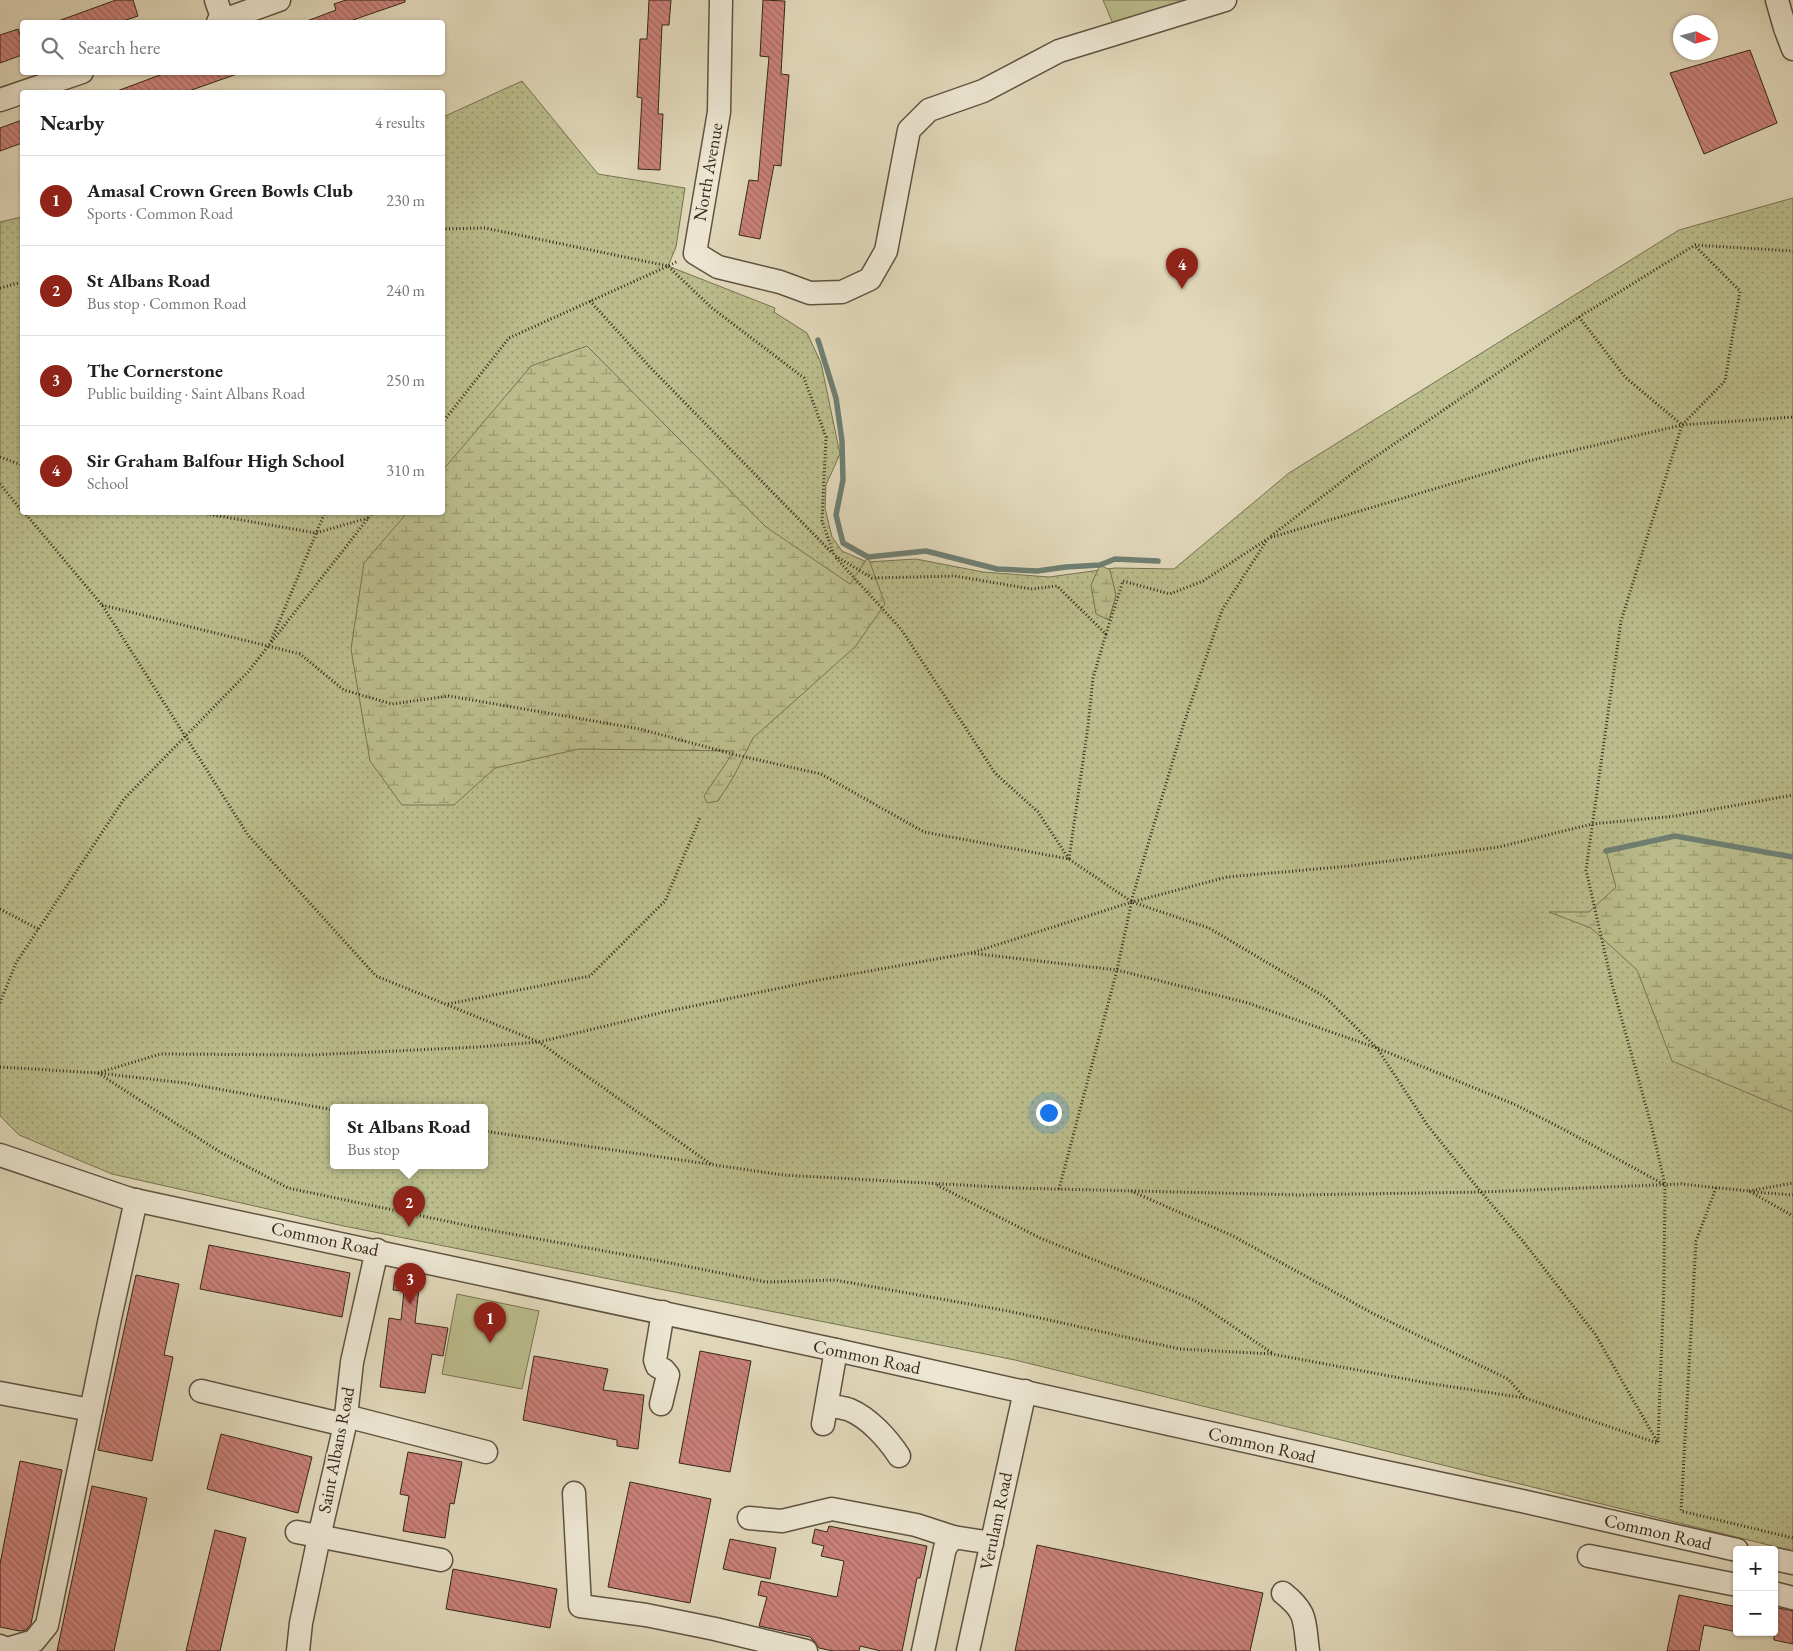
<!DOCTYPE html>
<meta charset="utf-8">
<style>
:root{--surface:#fff;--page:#f2f2f2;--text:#202124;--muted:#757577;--line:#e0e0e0;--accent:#8f2418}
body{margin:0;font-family:"EB Garamond",serif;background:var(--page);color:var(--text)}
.controls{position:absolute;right:15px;bottom:15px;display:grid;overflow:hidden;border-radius:5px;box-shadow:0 1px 4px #0004}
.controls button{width:45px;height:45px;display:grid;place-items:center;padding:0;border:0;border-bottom:1px solid var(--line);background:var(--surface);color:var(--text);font:25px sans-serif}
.compass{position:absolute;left:1673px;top:15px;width:45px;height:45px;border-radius:50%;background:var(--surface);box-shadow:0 1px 4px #0004;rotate:96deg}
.you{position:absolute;left:1048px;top:1112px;width:18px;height:18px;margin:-12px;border:4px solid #fff;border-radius:50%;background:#1a73e8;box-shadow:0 0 0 8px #1a73e833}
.badge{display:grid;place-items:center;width:32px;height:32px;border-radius:50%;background:var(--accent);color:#fff;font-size:16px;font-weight:700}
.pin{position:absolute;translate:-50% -41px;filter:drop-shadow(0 1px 2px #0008)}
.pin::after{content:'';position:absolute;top:26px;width:18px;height:15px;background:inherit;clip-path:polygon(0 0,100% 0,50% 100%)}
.popup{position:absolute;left:330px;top:1104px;width:158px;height:65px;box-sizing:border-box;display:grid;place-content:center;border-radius:5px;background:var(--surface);filter:drop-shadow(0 1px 4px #0005);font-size:16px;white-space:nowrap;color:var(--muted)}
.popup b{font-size:19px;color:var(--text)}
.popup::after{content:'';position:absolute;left:50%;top:100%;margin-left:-10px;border:10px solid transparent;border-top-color:var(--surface)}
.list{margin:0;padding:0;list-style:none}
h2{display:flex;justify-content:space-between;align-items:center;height:65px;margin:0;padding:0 20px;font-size:21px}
h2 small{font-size:16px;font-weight:400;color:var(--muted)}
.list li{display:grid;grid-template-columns:32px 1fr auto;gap:15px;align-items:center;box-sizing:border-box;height:90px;padding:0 20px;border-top:1px solid var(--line)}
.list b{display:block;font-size:19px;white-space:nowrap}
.list p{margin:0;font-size:16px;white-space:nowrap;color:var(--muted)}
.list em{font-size:16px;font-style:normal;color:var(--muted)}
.icon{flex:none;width:28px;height:28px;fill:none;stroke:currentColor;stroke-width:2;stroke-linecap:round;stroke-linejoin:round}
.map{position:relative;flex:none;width:1793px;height:1651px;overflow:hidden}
.search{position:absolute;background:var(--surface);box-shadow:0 1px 4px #0004;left:20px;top:20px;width:425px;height:55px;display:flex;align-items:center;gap:12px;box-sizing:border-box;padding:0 18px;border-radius:5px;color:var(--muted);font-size:19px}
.panel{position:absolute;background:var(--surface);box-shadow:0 1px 4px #0004;left:20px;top:90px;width:425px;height:425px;border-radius:5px}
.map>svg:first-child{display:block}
.grass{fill:url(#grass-dots);stroke:#787252;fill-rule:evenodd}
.wetland{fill:url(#wetland-marsh);stroke:#787252}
.park{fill:#babc8b;stroke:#787252}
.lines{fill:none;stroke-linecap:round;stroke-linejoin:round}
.stream{stroke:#6f7f72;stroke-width:5.5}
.building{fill:url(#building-back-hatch);stroke:#35271a}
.minor-casing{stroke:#605342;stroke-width:25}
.path{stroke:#35271a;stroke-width:3;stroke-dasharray:1 2.5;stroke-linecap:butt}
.minor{stroke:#ece6d2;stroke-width:22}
.labels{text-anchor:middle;stroke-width:4;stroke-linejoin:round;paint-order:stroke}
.street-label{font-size:18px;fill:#35271a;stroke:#ece6d2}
</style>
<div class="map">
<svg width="1793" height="1651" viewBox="0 0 1793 1651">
<defs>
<pattern id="grass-dots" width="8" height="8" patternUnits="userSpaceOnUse" patternTransform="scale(1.25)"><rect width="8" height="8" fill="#babc8b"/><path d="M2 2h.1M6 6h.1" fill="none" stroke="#989971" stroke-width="1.8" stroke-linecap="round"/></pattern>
<pattern id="wetland-marsh" width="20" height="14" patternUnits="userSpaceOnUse" patternTransform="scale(1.25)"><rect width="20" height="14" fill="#babc8b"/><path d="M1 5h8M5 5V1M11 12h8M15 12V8" fill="none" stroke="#989971"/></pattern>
<pattern id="building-back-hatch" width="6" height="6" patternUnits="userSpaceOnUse" patternTransform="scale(1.25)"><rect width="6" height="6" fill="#ca817a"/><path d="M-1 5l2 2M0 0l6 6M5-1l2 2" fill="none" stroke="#a56a63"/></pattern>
</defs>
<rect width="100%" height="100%" fill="#e1d8ba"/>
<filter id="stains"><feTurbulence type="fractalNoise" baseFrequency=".004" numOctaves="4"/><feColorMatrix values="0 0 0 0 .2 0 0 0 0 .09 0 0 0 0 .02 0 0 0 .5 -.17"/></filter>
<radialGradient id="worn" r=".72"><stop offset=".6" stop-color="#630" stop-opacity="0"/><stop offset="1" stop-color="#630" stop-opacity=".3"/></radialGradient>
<path class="grass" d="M522 81 598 174 685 188 676 247 668 266 775 308 774 312 807 333 821 363 840 454 826 485 825 508 832 537 842 551 867 562 916 559 983 572 1049 577 1115 568 1174 569 1289 473 1679 230 1793 198V1551L1015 1360 339 1225 112 1174 19 1135 0 1116V222L22 217V512H442L443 117ZM334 1108H484V1166H334Z"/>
<g class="wetland">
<path d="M587 346 766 527 850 584 868 557 885 604 855 647 753 738 734 776 718 801 707 803 704 796 734 751 579 749 495 768 454 805H402L370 761 351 649 364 563 407 513 442 512 443 470 531 366Z"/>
<path d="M1100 565 1110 570 1116 595 1109 620 1096 614 1091 585Z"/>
<path d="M1675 836 1793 857V1112L1672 1061 1637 970 1591 928 1549 912H1589L1616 887 1606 851Z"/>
</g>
<g class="park">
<path d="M1103 0H1211L1116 31Z"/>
<path d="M457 1294 539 1311 522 1389 442 1374Z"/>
</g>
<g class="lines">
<g class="stream">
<path d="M818 340 836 398 842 441 843 480 836 515 843 543 868 557 926 551 997 569 1037 571 1066 567 1100 565 1115 559 1158 561"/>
<path d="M1606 851 1675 836 1793 857"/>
</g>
</g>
<g class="building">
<path d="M116 0H133L138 16 120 22H58V21Z"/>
<path d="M346 0H405V2L347 22H308L307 21 336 10 334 4Z"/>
<path d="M649 0H671L669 25H662L658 114H663L660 170 638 169 642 98 637 97 640 39H647Z"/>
<path d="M763 0 785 1 781 74 789 75 781 166 774 165 760 239 739 235 749 180 758 181 769 57 760 56Z"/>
<path d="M18 29 22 41V55L0 63V35Z"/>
<path d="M1750 50 1777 123 1704 154 1670 73Z"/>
<path d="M168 72H236L237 74 186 92H117V91Z"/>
<path d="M22 120V143L0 151V128Z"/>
<path d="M209 1245 350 1273 342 1317 200 1289Z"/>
<path d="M136 1275 179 1284 164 1355 173 1357 152 1461 98 1450Z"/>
<path d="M395 1276 420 1279 415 1323 448 1328 443 1356 432 1354 425 1393 380 1387 389 1318 401 1320 404 1291 393 1290Z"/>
<path d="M700 1351 751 1361 730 1472 679 1463Z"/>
<path d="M534 1356 608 1369 603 1390 644 1395 638 1449 617 1446V1440L523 1420Z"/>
<path d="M221 1434 312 1457 298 1513 207 1489Z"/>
<path d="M408 1452 462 1462 454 1504 450 1503 445 1538 403 1531 409 1496 400 1494Z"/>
<path d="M20 1461 62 1470 31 1624 26 1630 20 1631 0 1627V1564Z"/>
<path d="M630 1482 711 1499 690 1603 608 1587Z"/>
<path d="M92 1486 147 1498 114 1651H57Z"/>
<path d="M829 1526 927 1546 920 1578H917L902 1651H881L860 1646 859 1651H833L819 1648 815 1642 810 1637 759 1626 767 1597 758 1595 761 1581 837 1597 844 1561 821 1556 824 1546 812 1543 815 1529 827 1532Z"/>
<path d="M215 1530 246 1538 220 1651H186Z"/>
<path d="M730 1539 776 1548 770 1579 723 1569Z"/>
<path d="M1037 1545 1263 1593 1250 1651H1015Z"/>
<path d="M453 1569 557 1589 550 1628 446 1609Z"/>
<path d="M1679 1595 1737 1607V1632L1704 1625 1699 1651H1667Z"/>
<path d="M1774 1607 1793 1611V1644L1774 1640Z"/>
</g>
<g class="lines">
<defs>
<g id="minor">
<path d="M216 0 223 20"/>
<path d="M721 0 719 112 695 253 718 267 780 282 810 293 842 292 870 279 886 251 909 130 929 110 983 91 1059 51 1225 0"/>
<path d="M1777 0 1785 28 1793 49"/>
<path d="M218 22 279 0"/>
<path d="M0 100 82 72"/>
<path d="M0 1155 130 1199 836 1350 1376 1470 1522 1501 1737 1550"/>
<path d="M201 1391 345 1425"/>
<path d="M0 1393 91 1410"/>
<path d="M661 1404 668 1375 664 1370 657 1366 655 1360 663 1312"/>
<path d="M827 1405C834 1407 843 1407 850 1410 869 1418 888 1439 899 1456"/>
<path d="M346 1416 486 1452"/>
<path d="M823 1424 836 1350"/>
<path d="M574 1493 580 1606 646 1615 715 1629 806 1651"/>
<path d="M749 1518 782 1521 832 1509 916 1525 953 1537"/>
<path d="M297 1532 441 1560"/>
<path d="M1589 1556 1737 1585"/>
<path d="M1774 1559 1793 1563"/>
<path d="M1283 1593C1308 1613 1304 1621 1308 1651"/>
<path d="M1774 1593 1793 1598"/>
<path d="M0 1646 7 1649 34 1641 47 1625 110 1318 136 1200"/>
<path d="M298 1651 301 1623 319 1537 345 1425 352 1362 377 1250"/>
<path d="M923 1651 945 1548 953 1537 992 1543"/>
<path d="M968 1651 1025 1391"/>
</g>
</defs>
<use href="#minor" class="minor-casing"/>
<g class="path">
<path d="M442 229 485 228 668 266 678 261"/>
<path d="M0 288 22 282"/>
<path d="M590 301 649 366 832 553"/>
<path d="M1579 317 1625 377 1682 425 1725 381 1740 291 1695 246"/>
<path d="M442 423 509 338 668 266 712 308 804 378 826 437 822 521 834 555 872 578 955 576 1031 589 1057 586 1106 634 1123 581 1170 594 1203 581 1269 538 1528 461 1682 425"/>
<path d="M0 457 22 465"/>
<path d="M0 484 22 511"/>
<path d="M24 512 102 605 248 835 376 976 539 1042 712 1165"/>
<path d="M196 512 316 533 368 518"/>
<path d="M1271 536 1362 466 1579 317 1695 245 1793 251"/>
<path d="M836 558 901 629 995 773 1038 812 1069 859"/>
<path d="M102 605 300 654 344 690 392 704 449 696 640 729 736 755 821 774 924 832 1069 859 1132 902 1209 928 1325 997 1377 1048 1428 1126 1481 1192 1522 1240 1595 1334 1658 1443"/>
<path d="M271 641 325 512"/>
<path d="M1069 859 1088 726 1093 678 1106 634"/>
<path d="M0 909 38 929"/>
<path d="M971 953 1132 902 1227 877 1350 866 1499 847 1592 824 1676 816 1793 795"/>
<path d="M0 1003 16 963 124 799 248 672 373 512"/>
<path d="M448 1004 590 976 665 901 700 818"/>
<path d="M0 1067 98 1073 185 1083 334 1110"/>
<path d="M98 1073 160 1054 312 1055 477 1047 539 1042 664 1012 819 980 970 953 1117 970 1248 1003 1377 1048 1516 1105 1563 1129 1665 1185"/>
<path d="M98 1073 220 1152 288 1188 484 1229 665 1262 766 1282 835 1280 1008 1311 1180 1349 1272 1354 1427 1383 1525 1398 1657 1443"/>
<path d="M484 1131 783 1175 1015 1188 1300 1195 1481 1192 1681 1184 1749 1191 1793 1216"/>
<path d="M937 1185 1040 1238 1194 1300 1272 1353"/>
<path d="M1716 1188 1696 1241 1681 1511 1793 1538"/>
<path d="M1059 1189 1117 970 1133 895 1184 723 1222 610 1267 540"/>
<path d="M1131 1191 1233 1236 1372 1313 1508 1379 1525 1398"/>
<path d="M1749 1191 1793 1183"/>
<path d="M1754 1192 1793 1195"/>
<path d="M1658 1442 1664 1285 1665 1185 1652 1128 1612 984 1586 870 1621 621 1682 425 1793 417"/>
</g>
<use href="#minor" class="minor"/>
</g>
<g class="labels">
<g class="street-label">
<text transform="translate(708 172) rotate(-80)" y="6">North Avenue</text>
<text transform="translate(325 1239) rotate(12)" y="6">Common Road</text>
<text transform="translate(867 1357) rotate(12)" y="6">Common Road</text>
<text transform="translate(1262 1445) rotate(13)" y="6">Common Road</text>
<text transform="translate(336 1450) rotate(-79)" y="6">Saint Albans Road</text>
<text transform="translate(996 1521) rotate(-78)" y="6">Verulam Road</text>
<text transform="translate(1658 1532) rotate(13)" y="6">Common Road</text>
</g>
</g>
<rect width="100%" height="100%" filter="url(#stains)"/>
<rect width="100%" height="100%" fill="url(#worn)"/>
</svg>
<div class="controls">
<button>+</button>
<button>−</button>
</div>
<svg class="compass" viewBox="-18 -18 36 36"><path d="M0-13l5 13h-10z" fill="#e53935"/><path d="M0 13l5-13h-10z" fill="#757577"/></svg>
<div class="you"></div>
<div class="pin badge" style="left:490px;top:1343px">1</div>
<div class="pin badge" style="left:409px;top:1227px">2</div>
<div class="popup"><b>St Albans Road</b>Bus stop</div>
<div class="pin badge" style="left:410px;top:1304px">3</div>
<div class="pin badge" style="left:1182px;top:289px">4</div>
<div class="search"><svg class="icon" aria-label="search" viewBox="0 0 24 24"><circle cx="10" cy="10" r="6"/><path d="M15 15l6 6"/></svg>Search here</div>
<section class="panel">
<h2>Nearby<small>4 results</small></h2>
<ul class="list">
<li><span class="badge">1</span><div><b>Amasal Crown Green Bowls Club</b><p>Sports · Common Road</p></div><em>230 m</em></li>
<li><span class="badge">2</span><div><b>St Albans Road</b><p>Bus stop · Common Road</p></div><em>240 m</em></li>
<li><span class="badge">3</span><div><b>The Cornerstone</b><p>Public building · Saint Albans Road</p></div><em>250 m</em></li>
<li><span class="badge">4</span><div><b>Sir Graham Balfour High School</b><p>School</p></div><em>310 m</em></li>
</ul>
</section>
</div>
